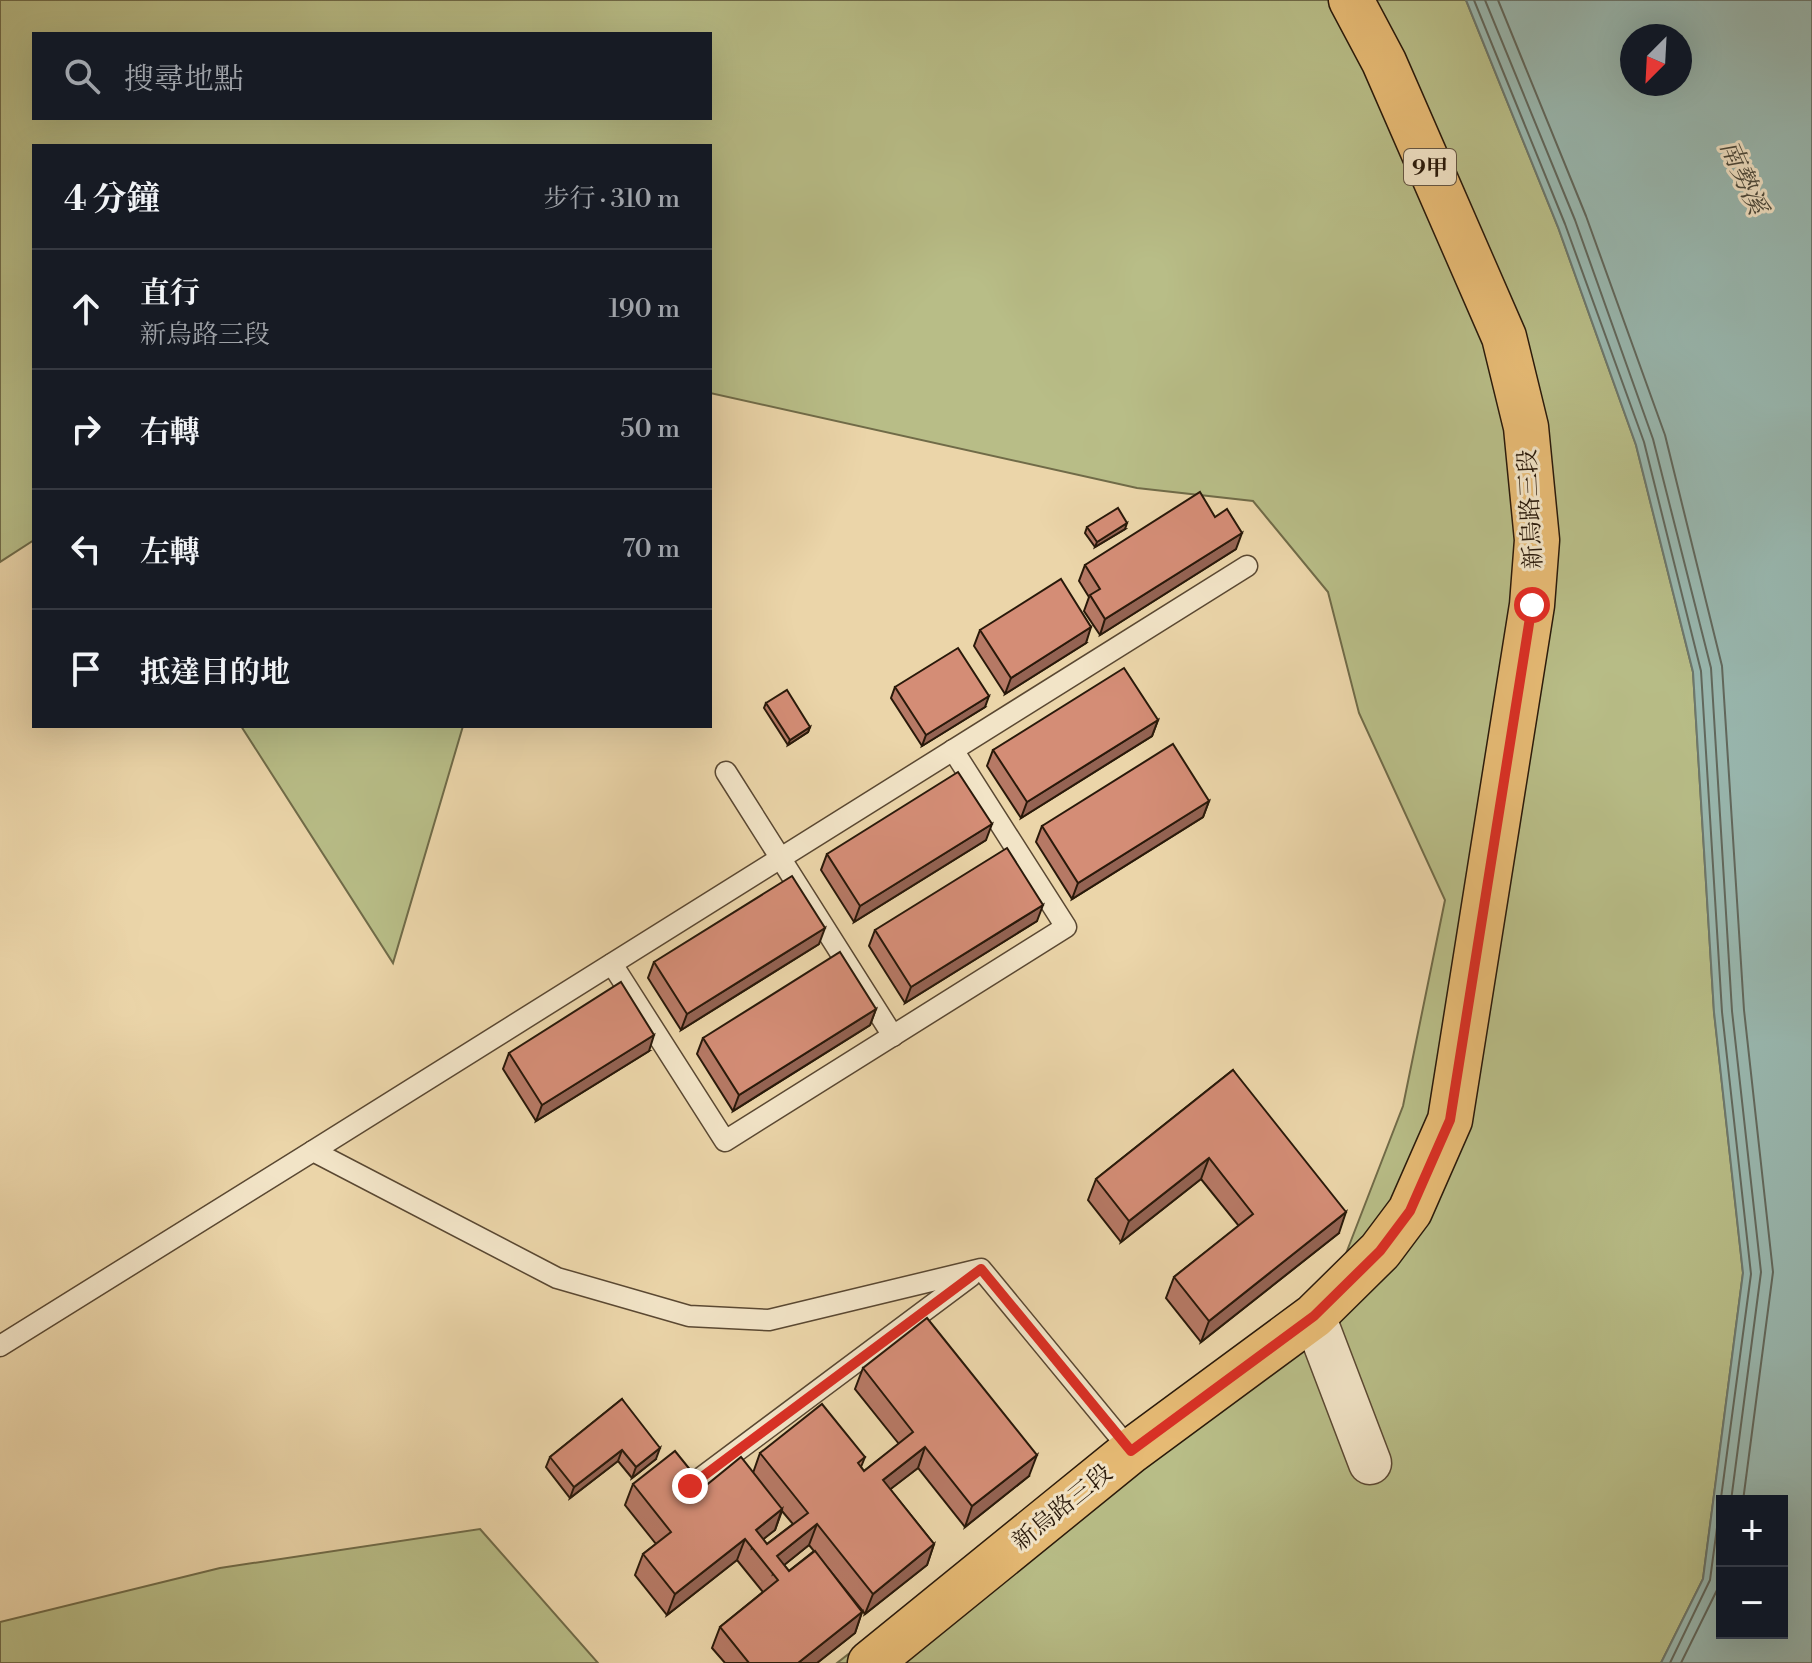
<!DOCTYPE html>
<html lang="zh-TW">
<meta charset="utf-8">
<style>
:root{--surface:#171b24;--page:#20242c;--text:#f1f3f6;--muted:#9ea1a6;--line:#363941}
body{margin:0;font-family:"Libre Bodoni","Noto Serif TC",serif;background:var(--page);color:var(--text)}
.controls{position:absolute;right:24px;bottom:24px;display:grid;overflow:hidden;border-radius:0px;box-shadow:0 8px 32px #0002}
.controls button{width:72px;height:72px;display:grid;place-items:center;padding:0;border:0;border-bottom:2px solid var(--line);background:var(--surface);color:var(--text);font:40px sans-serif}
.compass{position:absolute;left:1620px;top:24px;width:72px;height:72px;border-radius:50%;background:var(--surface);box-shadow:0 8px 32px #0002;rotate:204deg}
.stop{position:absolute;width:24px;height:24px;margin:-18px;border:6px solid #d93025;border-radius:50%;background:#fff}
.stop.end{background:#d93025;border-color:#fff;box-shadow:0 2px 8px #0008}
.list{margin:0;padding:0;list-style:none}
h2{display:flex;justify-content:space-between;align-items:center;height:104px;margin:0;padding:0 32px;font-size:34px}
h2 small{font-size:26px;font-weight:400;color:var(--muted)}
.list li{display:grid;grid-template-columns:52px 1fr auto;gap:24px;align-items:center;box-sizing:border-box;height:120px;padding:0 32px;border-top:2px solid var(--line)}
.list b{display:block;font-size:30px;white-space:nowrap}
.list p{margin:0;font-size:26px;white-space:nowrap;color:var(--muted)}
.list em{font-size:26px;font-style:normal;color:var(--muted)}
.icon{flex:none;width:44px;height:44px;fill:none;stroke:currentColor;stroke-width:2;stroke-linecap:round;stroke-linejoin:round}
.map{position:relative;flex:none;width:1812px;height:1663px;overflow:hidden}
.search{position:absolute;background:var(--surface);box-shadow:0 8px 32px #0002;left:32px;top:32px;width:680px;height:88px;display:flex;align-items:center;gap:20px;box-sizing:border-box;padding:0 28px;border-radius:0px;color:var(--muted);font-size:30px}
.panel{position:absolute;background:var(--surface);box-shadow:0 8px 32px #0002;left:32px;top:144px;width:680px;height:584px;border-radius:0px}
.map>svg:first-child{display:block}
.green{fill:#b8bd87;stroke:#706b48;stroke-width:2;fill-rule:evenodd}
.water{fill:#99b8b0;stroke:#6c786e;stroke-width:2;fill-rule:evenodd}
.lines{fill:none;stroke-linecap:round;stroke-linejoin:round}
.shore{stroke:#61685d;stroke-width:2}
.lane-casing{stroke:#5a4832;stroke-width:23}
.street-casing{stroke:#5a4832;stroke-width:45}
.primary-casing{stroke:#29190a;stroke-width:47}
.lane{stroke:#f2e4c7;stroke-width:20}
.street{stroke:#f2e4c7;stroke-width:42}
.primary{stroke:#e6ba74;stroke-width:44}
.wall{fill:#b67965;stroke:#29190a;stroke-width:2;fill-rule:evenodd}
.shaded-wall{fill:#946353;stroke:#29190a;stroke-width:2}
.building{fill:#d48d76;stroke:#29190a;stroke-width:2}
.route{stroke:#d93025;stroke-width:10}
.labels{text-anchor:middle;stroke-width:6;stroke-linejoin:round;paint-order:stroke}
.shield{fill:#f2e4c7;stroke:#655643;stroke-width:2}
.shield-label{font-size:22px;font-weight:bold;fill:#29190a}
.street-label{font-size:24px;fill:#29190a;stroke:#f2e4c7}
.water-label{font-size:26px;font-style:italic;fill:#4b493c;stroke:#f2e4c7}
</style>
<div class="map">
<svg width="1812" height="1663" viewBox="0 0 1812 1663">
<rect width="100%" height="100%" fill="#ebd5a9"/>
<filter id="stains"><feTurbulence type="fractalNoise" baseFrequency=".0025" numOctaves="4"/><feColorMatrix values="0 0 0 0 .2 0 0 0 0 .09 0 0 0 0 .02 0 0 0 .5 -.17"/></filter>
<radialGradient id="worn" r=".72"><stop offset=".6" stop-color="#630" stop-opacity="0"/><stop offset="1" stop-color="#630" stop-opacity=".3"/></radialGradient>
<g class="green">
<path d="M0 0H1466L1558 227 1636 445 1693 672 1714 1012 1743 1273 1703 1579 1661 1663H837L1340 1269 1403 1106 1445 900 1359 713 1328 592 1253 501 1137 488 710 393V146H34V540L0 562ZM34 34H710V118H34Z"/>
<path d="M241 726H463L393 963Z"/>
<path d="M480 1529 598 1663H0V1622L220 1568Z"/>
</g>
<path class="water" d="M1466 0H1812V1663H1661L1703 1579 1743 1273 1714 1012 1693 672 1636 445 1558 227ZM1632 36H1680V84H1632ZM1722 1501H1782V1633H1722Z"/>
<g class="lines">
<g class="shore">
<path d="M1474 0 1565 224 1644 442 1701 671 1722 1012 1751 1274 1710 1580 1670 1663"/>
<path d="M1485 0 1575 220 1653 439 1711 668 1732 1011 1761 1272 1731 1501"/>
<path d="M1498 0 1586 216 1665 435 1722 666 1744 1010 1773 1272 1743 1501"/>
<path d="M1681 1663 1719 1586 1722 1569"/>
</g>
<defs>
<g id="lane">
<path d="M726 772 893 1036"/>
<path d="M612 964 725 1141 1066 927 953 750"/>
<path d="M313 1151 1247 566"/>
<path d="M0 1346 313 1151 557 1278 689 1316 769 1320 981 1269 1131 1451"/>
<path d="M690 1486 971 1276"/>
</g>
<path id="street" d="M1314 1316 1370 1463"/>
<path id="primary" d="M870 1663 1131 1451 1314 1316 1380 1251 1410 1211 1450 1120 1532 605 1537 540 1526 427 1504 337 1384 62 1351 0"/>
</defs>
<use href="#lane" class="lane-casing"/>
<use href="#street" class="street-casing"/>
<use href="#primary" class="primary-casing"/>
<use href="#lane" class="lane"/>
<use href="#street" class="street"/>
<use href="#primary" class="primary"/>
</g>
<g class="wall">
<path d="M1087 527 1125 529 1095 547 1085 533Z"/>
<path d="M1236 549 1100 635 1084 611 1089 597 1079 581 1085 565Z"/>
<path d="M980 630 1086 643 1005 694 974 646Z"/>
<path d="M895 687 985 707 922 746 891 698Z"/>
<path d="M766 703 810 727 808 732 788 745 764 708Z"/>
<path d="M1158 720 1152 736 1021 818 987 766 993 750Z"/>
<path d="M1209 801 1203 817 1072 899 1036 842 1042 826Z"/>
<path d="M986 840 854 922 821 870 827 854Z"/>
<path d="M1037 921 905 1003 869 946 875 930Z"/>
<path d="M819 944 681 1030 648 978 654 962Z"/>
<path d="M876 1009 870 1025 733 1111 697 1054 703 1038Z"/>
<path d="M649 1051 536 1121 503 1069 509 1053Z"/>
<path d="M1233 1070 1339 1233 1201 1342 1166 1298 1174 1277 1239 1226 1201 1179 1121 1242 1088 1200 1096 1179Z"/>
<path d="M863 1368 1029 1476 965 1527 918 1468 890 1489 934 1544 927 1565 865 1614 827 1567 862 1612 855 1633 817 1663H725L712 1648 720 1627 763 1592 737 1560 667 1615 635 1575 643 1554 656 1544 625 1505 633 1484 704 1487 753 1473 760 1453 865 1457 861 1467 864 1471 899 1444 855 1389ZM782 1511 793 1524 767 1544 763 1539 775 1530ZM809 1545 814 1551 789 1571 784 1565Z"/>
<path d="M622 1399 656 1459 632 1478 618 1461 570 1498 546 1467 550 1457Z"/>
</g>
<g class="shaded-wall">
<path d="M1127 523 1125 529 1095 547 1097 542Z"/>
<path d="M1242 533 1236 549 1100 635 1105 619Z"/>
<path d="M1091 627 1086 643 1005 694 1011 678Z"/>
<path d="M989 696 985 707 922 746 926 735Z"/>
<path d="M1158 720 1152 736 1021 818 1027 802Z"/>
<path d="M810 727 808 732 788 745 790 740Z"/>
<path d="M1209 801 1203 817 1072 899 1078 883Z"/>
<path d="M992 824 986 840 854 922 860 906Z"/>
<path d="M1043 905 1037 921 905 1003 911 987Z"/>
<path d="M825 928 819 944 681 1030 687 1014Z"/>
<path d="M876 1009 870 1025 733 1111 739 1095Z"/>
<path d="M654 1035 649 1051 536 1121 542 1105Z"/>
<path d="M1209 1158 1201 1179 1121 1242 1129 1221Z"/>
<path d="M1346 1212 1339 1233 1201 1342 1209 1321Z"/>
<path d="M925 1447 918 1468 875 1501 883 1480Z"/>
<path d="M660 1448 656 1459 632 1478 636 1467Z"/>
<path d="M622 1450 618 1461 570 1498 574 1487Z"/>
<path d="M1037 1455 1029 1476 965 1527 972 1506Z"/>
<path d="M782 1509 775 1530 752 1548 756 1530Z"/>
<path d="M817 1524 809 1545 773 1574 777 1556Z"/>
<path d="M745 1539 737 1560 667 1615 675 1594Z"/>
<path d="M934 1544 927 1565 865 1614 873 1594Z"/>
<path d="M862 1612 855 1633 817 1663H798Z"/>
</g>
<g class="building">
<path d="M1200 492 1215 517 1227 509 1242 533 1105 619 1090 595 1100 589 1085 565Z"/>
<path d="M1118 508 1127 523 1097 542 1087 527Z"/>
<path d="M1061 579 1091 627 1011 678 980 630Z"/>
<path d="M958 648 989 696 926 735 895 687Z"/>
<path d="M1124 668 1158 720 1027 802 993 750Z"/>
<path d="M787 690 810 727 790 740 766 703Z"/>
<path d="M1173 744 1209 801 1078 883 1042 826Z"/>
<path d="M958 772 992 824 860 906 827 854Z"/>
<path d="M1007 848 1043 905 911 987 875 930Z"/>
<path d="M792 876 825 928 687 1014 654 962Z"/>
<path d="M840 952 876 1009 739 1095 703 1038Z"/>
<path d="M621 982 654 1035 542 1105 509 1053Z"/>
<path d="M1233 1070 1346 1212 1209 1321 1174 1277 1253 1214 1209 1158 1129 1221 1096 1179Z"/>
<path d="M927 1318 1037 1455 972 1506 925 1447 883 1480 934 1544 873 1594 817 1524 777 1556 789 1571 815 1551 862 1612 798 1663H749L720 1627 778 1580 745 1539 675 1594 643 1554 671 1532 633 1484 675 1451 704 1487 741 1457 782 1509 756 1530 767 1544 808 1513 760 1453 822 1404 865 1457 858 1463 864 1471 913 1432 863 1368Z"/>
<path d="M622 1399 660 1448 636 1467 622 1450 574 1487 550 1457Z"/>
</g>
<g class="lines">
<path class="route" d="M690 1486 981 1269 1131 1451 1314 1316 1380 1251 1410 1211 1450 1120 1532 605"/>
</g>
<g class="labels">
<rect class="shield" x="1404" y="149" width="52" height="36" rx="6"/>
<g class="shield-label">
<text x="1430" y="175">9甲</text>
</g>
<g class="street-label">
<text transform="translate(1530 509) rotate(-93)" y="8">新烏路三段</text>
<text transform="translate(1062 1507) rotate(-39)" y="8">新烏路三段</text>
</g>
<g class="water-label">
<text transform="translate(1744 177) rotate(66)" y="9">南勢溪</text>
</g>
</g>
<rect width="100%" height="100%" filter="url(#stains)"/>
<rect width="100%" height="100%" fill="url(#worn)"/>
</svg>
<div class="controls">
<button>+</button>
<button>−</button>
</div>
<svg class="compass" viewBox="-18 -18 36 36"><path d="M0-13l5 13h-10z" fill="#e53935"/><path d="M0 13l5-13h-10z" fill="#9ea1a6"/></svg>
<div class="stop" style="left:1532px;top:605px"></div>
<div class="stop end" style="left:690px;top:1486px"></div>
<div class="search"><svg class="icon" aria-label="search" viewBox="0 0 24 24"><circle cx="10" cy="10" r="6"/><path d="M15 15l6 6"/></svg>搜尋地點</div>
<section class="panel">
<h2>4 分鐘<small>步行 · 310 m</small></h2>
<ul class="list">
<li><svg class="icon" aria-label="ahead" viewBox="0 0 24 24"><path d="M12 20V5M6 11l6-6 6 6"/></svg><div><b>直行</b><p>新烏路三段</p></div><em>190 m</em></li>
<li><svg class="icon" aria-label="right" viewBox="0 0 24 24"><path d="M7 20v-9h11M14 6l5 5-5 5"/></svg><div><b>右轉</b></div><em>50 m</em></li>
<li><svg class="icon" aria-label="left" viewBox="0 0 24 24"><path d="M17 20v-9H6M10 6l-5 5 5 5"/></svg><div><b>左轉</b></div><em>70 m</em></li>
<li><svg class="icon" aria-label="arrive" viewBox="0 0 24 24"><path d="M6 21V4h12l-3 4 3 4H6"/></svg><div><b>抵達目的地</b></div></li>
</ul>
</section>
</div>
